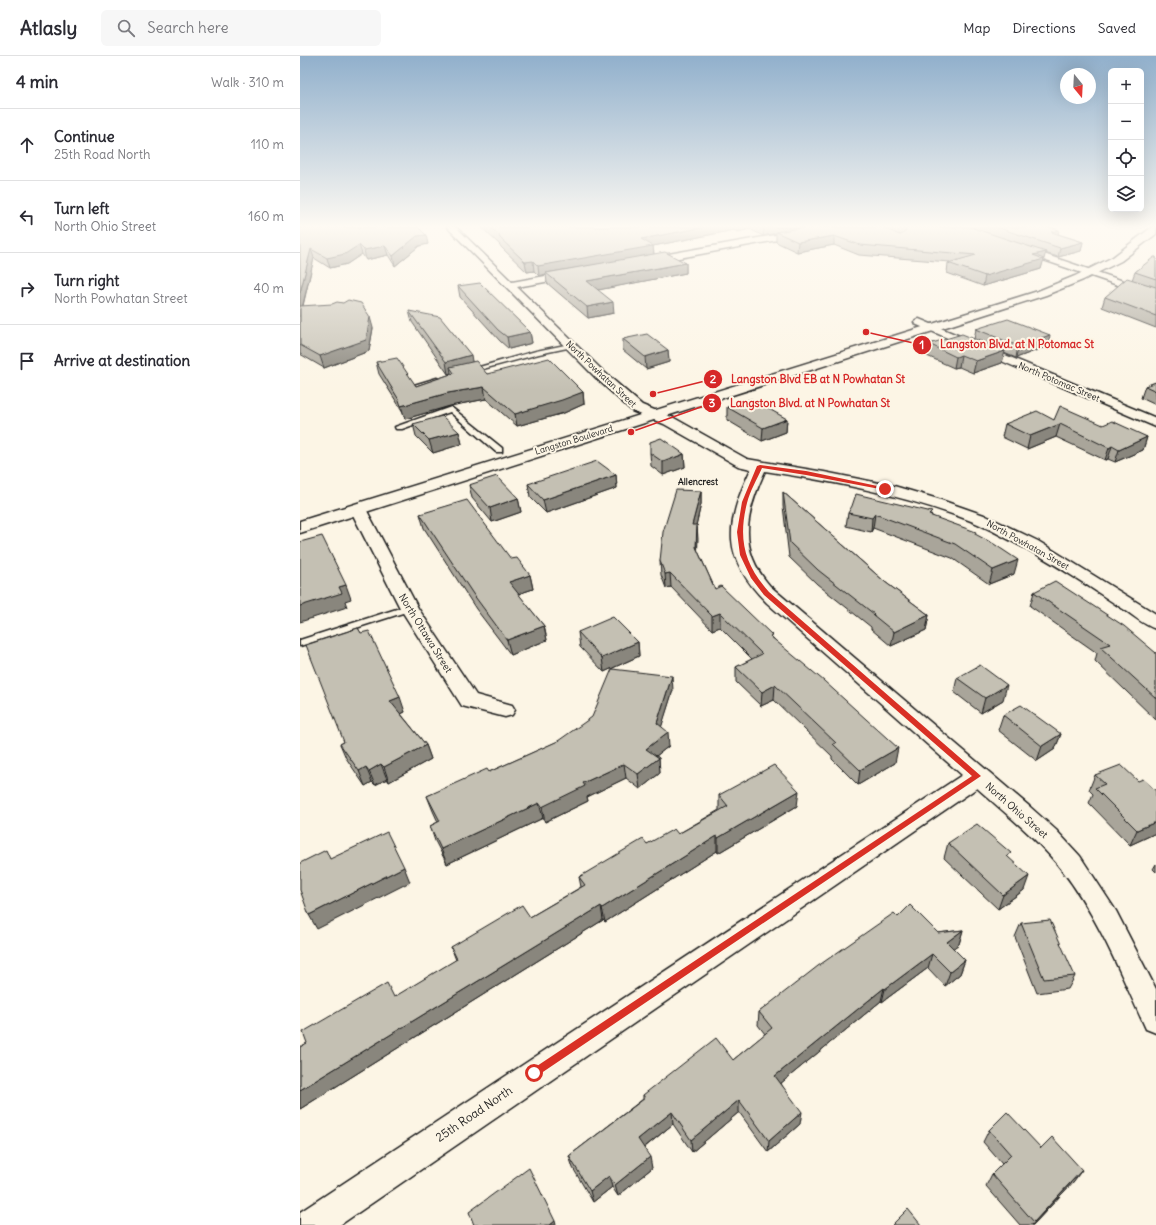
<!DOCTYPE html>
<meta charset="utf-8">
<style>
:root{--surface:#fff;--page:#f7f7f7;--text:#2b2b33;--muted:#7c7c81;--line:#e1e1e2}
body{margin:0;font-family:Delius,sans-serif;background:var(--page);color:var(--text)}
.controls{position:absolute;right:12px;top:12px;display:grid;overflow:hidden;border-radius:6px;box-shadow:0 4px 16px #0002}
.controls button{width:36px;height:36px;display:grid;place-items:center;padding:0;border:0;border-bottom:1px solid var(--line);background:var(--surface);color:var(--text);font:20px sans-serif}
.compass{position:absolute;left:760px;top:12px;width:36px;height:36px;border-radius:50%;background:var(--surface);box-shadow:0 4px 16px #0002;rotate:162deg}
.stop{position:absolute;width:12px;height:12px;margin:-9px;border:3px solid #d93025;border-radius:50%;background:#fff}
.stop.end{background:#d93025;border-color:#fff;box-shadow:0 1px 4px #0008}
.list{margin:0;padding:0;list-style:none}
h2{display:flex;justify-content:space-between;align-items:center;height:52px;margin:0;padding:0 16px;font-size:17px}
h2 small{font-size:13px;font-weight:400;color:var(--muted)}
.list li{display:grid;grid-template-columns:26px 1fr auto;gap:12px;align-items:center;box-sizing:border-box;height:72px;padding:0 16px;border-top:1px solid var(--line)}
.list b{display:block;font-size:15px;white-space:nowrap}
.list p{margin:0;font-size:13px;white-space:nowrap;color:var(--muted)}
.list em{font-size:13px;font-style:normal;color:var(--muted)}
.icon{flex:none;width:22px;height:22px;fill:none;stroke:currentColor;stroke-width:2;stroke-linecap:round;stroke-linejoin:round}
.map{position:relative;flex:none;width:856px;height:1169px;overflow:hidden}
header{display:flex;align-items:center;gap:24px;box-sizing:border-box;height:56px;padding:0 20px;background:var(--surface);border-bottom:1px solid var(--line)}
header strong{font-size:19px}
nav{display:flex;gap:22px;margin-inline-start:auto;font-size:14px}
.search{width:280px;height:36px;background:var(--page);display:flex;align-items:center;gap:10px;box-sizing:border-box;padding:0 14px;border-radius:6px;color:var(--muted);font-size:15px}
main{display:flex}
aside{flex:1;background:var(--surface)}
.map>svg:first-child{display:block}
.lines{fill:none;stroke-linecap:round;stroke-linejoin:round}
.service-casing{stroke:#1c1c1c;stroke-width:3}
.minor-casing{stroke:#1c1c1c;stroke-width:3}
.primary-casing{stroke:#1c1c1c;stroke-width:3}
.service{fill:#fcf5e5;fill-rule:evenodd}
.minor{fill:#fcf5e5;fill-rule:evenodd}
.primary{fill:#fcf5e5;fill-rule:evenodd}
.wall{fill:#a9a59a;stroke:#1c1c1c}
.shaded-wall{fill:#89867d;stroke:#1c1c1c}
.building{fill:#c4c0b3;stroke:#1c1c1c}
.route{fill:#d93025}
.labels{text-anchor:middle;stroke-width:4;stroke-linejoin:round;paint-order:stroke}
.far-street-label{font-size:9px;fill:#1c1c1c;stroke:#fcf5e5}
.far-neighbourhood-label{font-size:9px;font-weight:bold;fill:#1c1c1c;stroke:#fcf5e5}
.street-label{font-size:10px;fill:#1c1c1c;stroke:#fcf5e5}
.near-street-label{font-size:12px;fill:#1c1c1c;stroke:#fcf5e5}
.leader{fill:none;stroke:#d62828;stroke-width:1.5}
.callout-dot{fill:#d62828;stroke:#fcf5e5;stroke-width:1.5}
.mark-label{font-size:12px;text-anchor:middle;font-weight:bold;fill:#fff}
.callout-label{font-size:11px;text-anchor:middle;font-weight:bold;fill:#d62828;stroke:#fcf5e5;stroke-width:4;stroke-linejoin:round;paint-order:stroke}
</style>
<header>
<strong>Atlasly</strong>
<div class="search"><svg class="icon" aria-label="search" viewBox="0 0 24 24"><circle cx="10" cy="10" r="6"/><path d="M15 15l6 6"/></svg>Search here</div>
<nav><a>Map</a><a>Directions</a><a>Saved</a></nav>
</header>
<main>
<aside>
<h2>4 min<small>Walk · 310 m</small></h2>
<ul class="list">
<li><svg class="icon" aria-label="ahead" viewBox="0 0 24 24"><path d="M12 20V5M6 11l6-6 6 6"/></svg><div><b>Continue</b><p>25th Road North</p></div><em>110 m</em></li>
<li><svg class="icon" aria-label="left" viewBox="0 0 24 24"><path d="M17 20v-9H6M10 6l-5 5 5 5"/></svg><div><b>Turn left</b><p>North Ohio Street</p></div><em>160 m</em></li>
<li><svg class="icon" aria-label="right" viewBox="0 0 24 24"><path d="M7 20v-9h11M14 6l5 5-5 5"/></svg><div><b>Turn right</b><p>North Powhatan Street</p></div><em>40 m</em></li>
<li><svg class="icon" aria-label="arrive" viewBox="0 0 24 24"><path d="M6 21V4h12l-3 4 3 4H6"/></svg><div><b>Arrive at destination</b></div></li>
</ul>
</aside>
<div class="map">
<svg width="856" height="1169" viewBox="0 0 856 1169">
<rect width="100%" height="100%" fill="#fcf5e5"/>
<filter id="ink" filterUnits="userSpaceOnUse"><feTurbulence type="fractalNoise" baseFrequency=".025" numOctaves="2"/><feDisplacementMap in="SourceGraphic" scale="8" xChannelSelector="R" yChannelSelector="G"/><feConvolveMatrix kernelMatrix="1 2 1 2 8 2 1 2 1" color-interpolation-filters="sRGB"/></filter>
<g filter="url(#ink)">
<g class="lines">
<defs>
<g id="service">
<path d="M270 288 273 290 272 291 239 298 168 317 165 315 236 295Z"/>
<path d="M137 322 139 323V325L117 331 114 329Z"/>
<path d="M151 351 202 392V396H196L150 356 102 373H96L95 371Z"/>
<path d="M109 549 114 552 112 554 0 590V584Z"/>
</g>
<g id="minor">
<path d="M147 171H156L212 226 273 215 276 216 278 218 273 221 217 231 304 316 342 349 374 362 447 403 524 416 594 430 638 443 684 459 738 485 856 558V573C843 569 832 558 820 551 790 531 757 509 725 492 707 483 689 472 671 465 604 439 535 426 465 415 446 457 437 492 470 530L729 750 756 774 780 800 816 855 856 933V977L846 973C821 919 799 862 762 814 738 783 706 758 677 732L40 1169H0V1156L662 719 467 547C421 501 425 468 451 413L438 410 364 368 332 355 296 322Z"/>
<path d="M520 171H536L532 174 346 208 341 205 346 202Z"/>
<path d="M720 190 856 236V242L717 195 715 193 717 191Z"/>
<path d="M619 263 856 362V371L615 268 614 266Z"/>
<path d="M58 448 64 450 66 453 118 552 176 639 212 649 215 654 212 659 205 661 162 650 100 552 50 453 52 450Z"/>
</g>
<path id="primary" d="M852 171H856V178L821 205 783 224 746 239 0 477V465L738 235 775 220 813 201Z"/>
</defs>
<use href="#service" class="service-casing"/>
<use href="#minor" class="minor-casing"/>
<use href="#primary" class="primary-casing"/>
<use href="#service" class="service"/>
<use href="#minor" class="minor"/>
<use href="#primary" class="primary"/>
</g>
<g class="wall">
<path d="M0 171 128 188 119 190 95 210 88 199 66 204 62 198 47 208 30 212 14 202 3 250 73 272 69 295 24 312 0 298Z"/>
<path d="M181 171H750L759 174 758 178 783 186 781 195 758 201 745 197 741 213 683 230 647 217 648 207 650 206 559 199 534 189 497 196 476 186V177L463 180 450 173 437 176 434 174 353 190 354 198 386 207V217L297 234 314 257 288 262 247 227 246 218 239 220 234 215 227 216 201 191 200 189Z"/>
<path d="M856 201V272L802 251 805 241 832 224 835 216Z"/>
<path d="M158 230 230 276 232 287 209 293 200 285 160 241Z"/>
<path d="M109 255 172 305 187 318 283 336 284 348 264 357 217 370 186 343 150 350 105 363 103 356 79 318 76 306 116 330 151 318V317L148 318 112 266Z"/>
<path d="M676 273 748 290 716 302 704 297 702 307 673 317 659 311 654 312 627 300 629 288 674 283Z"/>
<path d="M323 283 368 294 369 306 346 313 323 294Z"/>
<path d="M856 326V349L841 342 845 330Z"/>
<path d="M427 351 487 363 486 376 462 385 427 364Z"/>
<path d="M754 364 803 369 847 381 843 394 815 406 808 403 805 404 756 381 727 393 702 381 705 368Z"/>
<path d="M113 368 159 376 162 388 133 397 116 380Z"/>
<path d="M350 397 384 398 385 411 363 419 351 410Z"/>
<path d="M316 419 317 432 246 457 230 441 228 428Z"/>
<path d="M169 429 218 442 221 456 192 466 172 442Z"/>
<path d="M401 435V448L396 469H397V493L415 533 472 581 595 707 558 729 532 703V700L474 644 461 650 436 626V611L452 603 420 571 412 574 371 531 366 532 361 519 360 505Z"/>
<path d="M483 436 585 526 629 559 626 574 591 590 571 573V571L517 528 489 501 483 450Z"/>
<path d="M548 457 631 459 714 518 689 528 652 502 573 472 571 476 546 470Z"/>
<path d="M120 458 211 503 230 519 233 533 218 538 244 570 247 584 211 599 176 553 124 472Z"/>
<path d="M734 536 856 597V664L795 605 797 597 730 550Z"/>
<path d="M58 572 105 656 101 658 126 689 131 703 89 726 87 723 75 729 72 726 65 730 46 702 40 688 44 686Z"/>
<path d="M278 576 338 586 339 600 304 616 280 591Z"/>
<path d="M657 622 703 644 681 657 654 636Z"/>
<path d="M373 634 361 671 369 690 356 700 359 702 360 717 340 733 326 722 287 741 288 745 245 766 243 762 147 808 135 785 130 770 138 766 133 755 127 740 189 716Z"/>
<path d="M703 659 761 678 755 693 737 705 698 674Z"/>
<path d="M795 719 838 725 856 777 830 789 789 747 793 738 789 734Z"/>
<path d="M419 739 497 750 418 797 417 795 305 866 303 864 0 1053V991L95 941 156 904 151 891 230 861 281 831 279 821 347 788 378 778 419 754Z"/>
<path d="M648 787 709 802 724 834 698 853 644 802Z"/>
<path d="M856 808V816L853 813Z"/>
<path d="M598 861 638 877 663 874 659 888 653 892 665 904 660 918 645 930 628 912 582 946 581 945 481 1027 500 1068 468 1096 439 1056 392 1096 373 1068 344 1092 352 1112 318 1140 312 1131 293 1146 273 1112 269 1100 343 1043V1039L433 1004 465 978 458 969 459 956Z"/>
<path d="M721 867 775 920 768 933 737 937 715 881Z"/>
<path d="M689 1074 741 1092 774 1125 733 1169H720L686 1130 692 1118 702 1108 683 1086Z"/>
</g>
<g class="shaded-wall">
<path d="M405 171H434V174L353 190 354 199 246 217V218L239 220 238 210 341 183Z"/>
<path d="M437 171H450V173L437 176Z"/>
<path d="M464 171H513L476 176V177L463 180Z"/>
<path d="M759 174 757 183 751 176Z"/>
<path d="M126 179 128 188 119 190 95 210 93 200 117 180Z"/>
<path d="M534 180V189L497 196 498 186Z"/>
<path d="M783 186 781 195 758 201 760 192Z"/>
<path d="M59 189 62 198 47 208 30 212 27 202Z"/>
<path d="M85 190 88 199 66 204 64 194Z"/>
<path d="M11 193 14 202 0 261V237Z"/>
<path d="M746 196 741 213 683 230 685 220 733 199Z"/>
<path d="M233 205 234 215 227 216 225 206Z"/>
<path d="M386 207V217L288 236 287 225Z"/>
<path d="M313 246 314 257 288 262 287 251Z"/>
<path d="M70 261 73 272 69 295 24 312 20 300Z"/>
<path d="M230 276 232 287 209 293 207 281Z"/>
<path d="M750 279 748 290 716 302 718 290Z"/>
<path d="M368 294 369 306 346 313 345 301Z"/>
<path d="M705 295 702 307 673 317 676 305Z"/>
<path d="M171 299 173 311H150L151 317 148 318 146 306Z"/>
<path d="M661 299 659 311 654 312 656 301Z"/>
<path d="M184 331 186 343 150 350 105 363 101 350 148 337Z"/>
<path d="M283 336 284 348 264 357 217 370 215 358Z"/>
<path d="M487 363 486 376 462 385 463 372Z"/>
<path d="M760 368 756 381 727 393 730 380Z"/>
<path d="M159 376 162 388 133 397 129 384Z"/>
<path d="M847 381 843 394 815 406 819 394Z"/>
<path d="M812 390 808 403 805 404 809 392Z"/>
<path d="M384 398 385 411 363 419V406Z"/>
<path d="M316 419 317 432 246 457 243 444Z"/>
<path d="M401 435V448L393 483 392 469Z"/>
<path d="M218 442 221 456 192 466 190 452Z"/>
<path d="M575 458 573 472 571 476 572 462Z"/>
<path d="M397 469 398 483 397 505 396 491Z"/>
<path d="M718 504 714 518 689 528 693 514Z"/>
<path d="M370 517 371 531 366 532 365 518Z"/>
<path d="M230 519 233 533 212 540 209 526Z"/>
<path d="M46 529 51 543 45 545 47 551 0 566V550L39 531Z"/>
<path d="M420 557V571L412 574V560Z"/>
<path d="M629 559 626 574 591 590 594 576Z"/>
<path d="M244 570 247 584 211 599 207 584Z"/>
<path d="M338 586 339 600 304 616 302 602Z"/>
<path d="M372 620 373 634 358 682 357 667Z"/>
<path d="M475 629 474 644 461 650 462 636Z"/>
<path d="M707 629 703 644 681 657 685 642Z"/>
<path d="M100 641 105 656 96 660 90 645Z"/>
<path d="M368 676 369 690 347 707 346 693Z"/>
<path d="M761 678 755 693 737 705 742 690Z"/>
<path d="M126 689 131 703 89 726 84 711Z"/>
<path d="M598 692 595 707 558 729 560 714Z"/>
<path d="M359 702 360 717 340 733 338 718Z"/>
<path d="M81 708 87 723 75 729 69 715Z"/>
<path d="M324 708 326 722 287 741 288 745 245 766 242 751 283 727Z"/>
<path d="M66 711 72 726 65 730 59 715Z"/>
<path d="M499 735 497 750 418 797V782Z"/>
<path d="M239 747 243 762 147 808 141 793Z"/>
<path d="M856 766V777L830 789 837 774Z"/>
<path d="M417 780V795L305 866 302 852Z"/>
<path d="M104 811 110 826 17 873 9 859Z"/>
<path d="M729 820 724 834 698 853 703 839Z"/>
<path d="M301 850 303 864 0 1053V1034Z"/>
<path d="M663 874 659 888 643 900 647 886Z"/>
<path d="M632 898 628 912 582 946 585 933Z"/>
<path d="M665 904 660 918 645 930 650 916Z"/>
<path d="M584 932 581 945 474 1033 475 1020Z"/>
<path d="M439 1044V1056L392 1096 391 1084Z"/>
<path d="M372 1056 373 1068 341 1094 338 1083Z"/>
<path d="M502 1056 500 1068 468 1096 469 1085Z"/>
<path d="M350 1101 352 1112 318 1140 315 1129Z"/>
<path d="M782 1114 774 1125 733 1169H732Z"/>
<path d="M309 1120 312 1131 293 1146 290 1135Z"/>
<path d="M255 1165 256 1169H250Z"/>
</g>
<g class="building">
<path d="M0 171H118L126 179 117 180 93 200 85 190 64 194 59 189 45 198 27 202 11 193 0 237Z"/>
<path d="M190 171H405L341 183 353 190 238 210 233 205 225 206 199 181H201Z"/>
<path d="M508 171H583L597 178 601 179 606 175 605 173 600 171H670L746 196 733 199 744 203 685 220 648 207 676 199 560 189 534 180 498 186 476 176Z"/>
<path d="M696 171H750L759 174 751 176 783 186 760 192Z"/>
<path d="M365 196 386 207 287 225 313 246 287 251 246 217Z"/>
<path d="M854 201H856V223L835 216Z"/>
<path d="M827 222 856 231V260L805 241Z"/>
<path d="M180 227 230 276 207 281 198 274 158 230Z"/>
<path d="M48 244 61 247 70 261 66 284 20 300 0 289V250L32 248 37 246 43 247Z"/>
<path d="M109 255 140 261 171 299 146 306Z"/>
<path d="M708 263 750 279 718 290 676 273Z"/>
<path d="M347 278 368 294 345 301 323 283Z"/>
<path d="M662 278 705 295 676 305 661 299 656 301 629 288Z"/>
<path d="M97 302 116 330 154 317 150 311 176 305 187 318 249 302 283 336 262 344 215 358 184 331 148 337 101 350 99 344 76 306Z"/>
<path d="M856 326V335L845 330Z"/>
<path d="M451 343 487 363 463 372 427 351Z"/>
<path d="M760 350 803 369 812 365 847 381 819 394 812 390 809 392 760 368 730 380 705 368 737 355 754 364Z"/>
<path d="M142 360 159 376 129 384 113 368Z"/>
<path d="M361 382 384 398 363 406 350 397V386Z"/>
<path d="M297 405 316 419 243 444 228 428Z"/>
<path d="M197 420 218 442 190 452 169 429Z"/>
<path d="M376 434 401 435 392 469H397L396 491 415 533 421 530 472 579 470 580 524 625 598 692 560 714 533 688 536 687 475 629 462 636 436 611 462 598 420 557 412 560 370 517 365 518 360 505 363 476Z"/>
<path d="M483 436 585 526 629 559 594 576 573 559 574 558 518 514 490 487Z"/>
<path d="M556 438 632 456 629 459 676 476 675 478 694 488 718 504 693 514 655 488 575 458 572 462 548 457 552 450Z"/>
<path d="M167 444 211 503 217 502 230 519 209 526 244 570 207 584 173 538 120 458Z"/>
<path d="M22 480 46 529 39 531 42 537 0 550V486Z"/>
<path d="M755 525 824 570 856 597V642L800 591 810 588 734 536Z"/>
<path d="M313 561 338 586 302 602 278 576Z"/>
<path d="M58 572 61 577 69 575 100 641 90 645 126 689 84 711 81 708 69 715 66 711 59 715 40 688 44 686 6 589Z"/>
<path d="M680 609 707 629 685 642 657 622Z"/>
<path d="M312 613 372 620 357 667 368 676 346 693 359 702 338 718 324 708 283 727 285 730 242 751 239 747 141 793 130 770 140 765 127 740 187 713 189 716 258 685 292 661Z"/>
<path d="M721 649 761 678 742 690 703 659Z"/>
<path d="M474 709 499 735 418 782 417 780 302 852 301 850 0 1034V991L7 987 3 976 87 927 94 941 157 903 151 891 222 849 230 861 285 829 279 821 343 783 347 788 374 773 378 778 428 750 419 739Z"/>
<path d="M821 709 838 725 843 723 856 735V766L837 774 795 732 805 728 795 719Z"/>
<path d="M677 768 711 797 707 800 729 820 703 839 648 787Z"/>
<path d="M87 776 104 811 9 859 0 834V807L26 794 30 803Z"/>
<path d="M610 849 638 877 663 874 647 886 665 904 650 916 632 898 585 933 584 932 475 1020 502 1056 469 1085 439 1044 391 1084 372 1056 338 1083 350 1101 315 1129 309 1120 290 1135 269 1100 345 1042 343 1039 416 982 433 1004 472 972 459 956 518 910 594 857 598 861Z"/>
<path d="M750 864 775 920 744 923 721 867Z"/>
<path d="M707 1056 741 1092 752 1081 782 1114 734 1166 692 1118 711 1099 689 1074Z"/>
<path d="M229 1112 255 1165 250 1169H174L169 1156Z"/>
<path d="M608 1153 621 1169H592Z"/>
</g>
</g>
<linearGradient id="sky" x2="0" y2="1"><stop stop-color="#91b0cc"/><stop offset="0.51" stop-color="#fefaf3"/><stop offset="1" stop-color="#fefaf3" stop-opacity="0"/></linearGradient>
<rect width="856" height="334" fill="url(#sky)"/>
<path class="route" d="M460 409 506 415 587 432V433L585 434 506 419 462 412C457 423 450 435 447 447 438 483 444 508 469 536L681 720 234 1022 231 1021 229 1017 231 1014 672 720 464 539 451 522 440 499 437 476 442 446 457 410Z"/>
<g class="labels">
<g class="far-street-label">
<text transform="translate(301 318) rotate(43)" y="3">North Powhatan Street</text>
<text transform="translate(759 326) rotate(23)" y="3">North Potomac Street</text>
<text transform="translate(274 384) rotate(-17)" y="3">Langston Boulevard</text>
<text transform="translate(728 489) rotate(29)" y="3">North Powhatan Street</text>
</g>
<g class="far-neighbourhood-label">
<text x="398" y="429">Allencrest</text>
</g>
<g class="street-label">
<text transform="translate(126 577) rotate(58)" y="4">North Ottawa Street</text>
<text transform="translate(717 754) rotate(41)" y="4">North Ohio Street</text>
</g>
<g class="near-street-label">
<text transform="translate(174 1058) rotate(-34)" y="4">25th Road North</text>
</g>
</g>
<path class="leader" d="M566 276L622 289M353 338L413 323M331 376L412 347"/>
<g class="callout-dot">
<circle cx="566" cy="276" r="4"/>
<circle cx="353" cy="338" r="4"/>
<circle cx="331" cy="376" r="4"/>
<circle cx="622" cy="289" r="10"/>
<circle cx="413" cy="323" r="10"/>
<circle cx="412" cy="347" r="10"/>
</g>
<g class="mark-label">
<text x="622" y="293">1</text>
<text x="413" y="327">2</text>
<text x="412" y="351">3</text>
</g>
<g class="callout-label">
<text x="717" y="292">Langston Blvd. at N Potomac St</text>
<text x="518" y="327">Langston Blvd EB at N Powhatan St</text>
<text x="510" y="351">Langston Blvd. at N Powhatan St</text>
</g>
</svg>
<div class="controls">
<button>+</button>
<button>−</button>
<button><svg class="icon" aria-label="locate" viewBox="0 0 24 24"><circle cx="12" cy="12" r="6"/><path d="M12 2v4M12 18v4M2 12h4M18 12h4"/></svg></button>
<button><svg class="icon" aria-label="layers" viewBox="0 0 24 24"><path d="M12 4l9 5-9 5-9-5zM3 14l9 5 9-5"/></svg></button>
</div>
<svg class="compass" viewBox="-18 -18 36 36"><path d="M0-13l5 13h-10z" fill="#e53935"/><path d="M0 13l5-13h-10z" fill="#7c7c81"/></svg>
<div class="stop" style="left:234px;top:1017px"></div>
<div class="stop end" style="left:585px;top:433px"></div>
</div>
</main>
